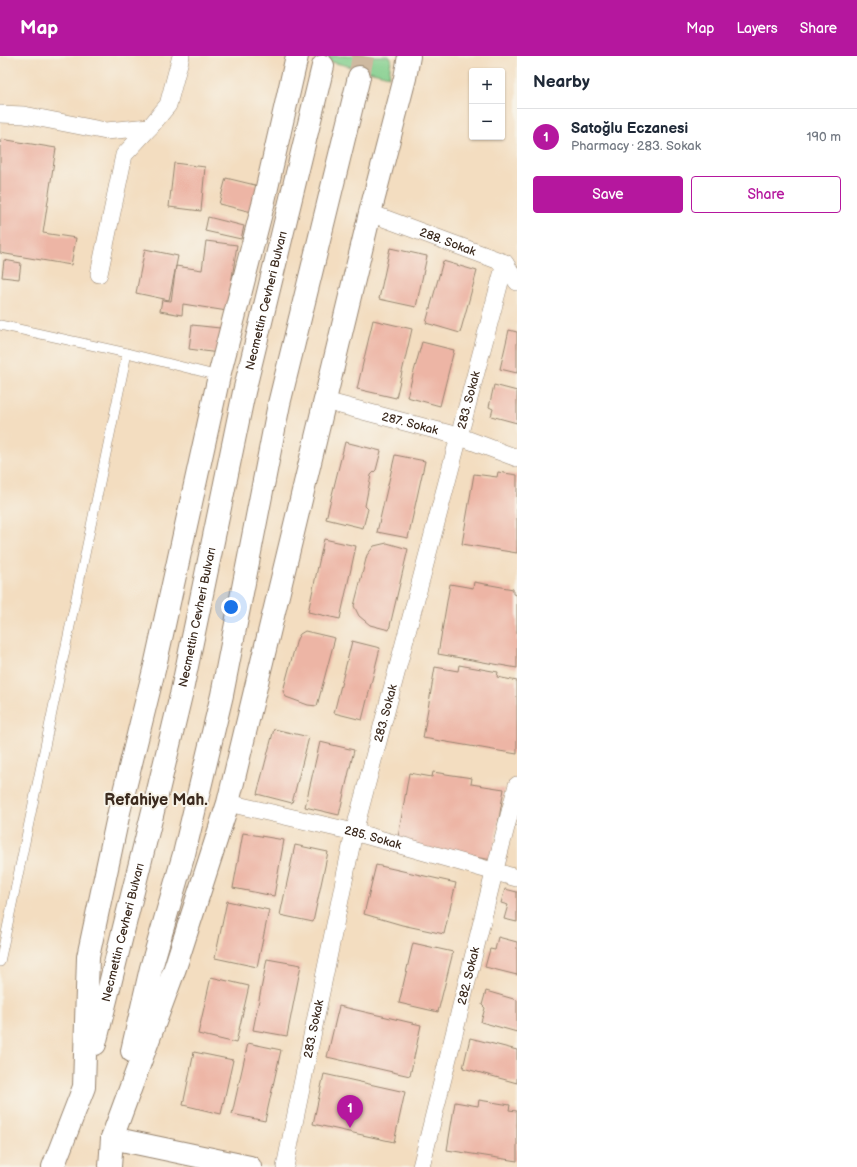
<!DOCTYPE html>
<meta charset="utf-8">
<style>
:root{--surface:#fff;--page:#f6f6f7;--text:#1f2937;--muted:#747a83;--line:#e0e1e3;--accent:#b5179e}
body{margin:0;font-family:"Balsamiq Sans",sans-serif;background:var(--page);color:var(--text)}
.controls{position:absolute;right:12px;top:12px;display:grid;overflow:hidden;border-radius:4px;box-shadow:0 1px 3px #0004}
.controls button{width:36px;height:36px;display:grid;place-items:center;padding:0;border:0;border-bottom:1px solid var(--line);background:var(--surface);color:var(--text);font:20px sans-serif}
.you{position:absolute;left:231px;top:551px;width:14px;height:14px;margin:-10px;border:3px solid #fff;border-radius:50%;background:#1a73e8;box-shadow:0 0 0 6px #1a73e833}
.badge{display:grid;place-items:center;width:26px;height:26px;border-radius:50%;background:var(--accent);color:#fff;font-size:13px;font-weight:700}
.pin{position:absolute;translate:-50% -33px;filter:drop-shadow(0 1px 2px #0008)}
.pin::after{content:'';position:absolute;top:21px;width:14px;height:12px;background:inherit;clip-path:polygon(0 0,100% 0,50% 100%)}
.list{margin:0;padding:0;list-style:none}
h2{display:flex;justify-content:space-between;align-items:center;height:52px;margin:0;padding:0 16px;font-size:17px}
h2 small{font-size:13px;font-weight:400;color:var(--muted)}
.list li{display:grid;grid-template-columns:26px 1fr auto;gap:12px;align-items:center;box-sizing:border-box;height:56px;padding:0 16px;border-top:1px solid var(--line)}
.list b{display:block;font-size:15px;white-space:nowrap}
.list p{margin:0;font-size:13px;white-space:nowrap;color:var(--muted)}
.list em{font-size:13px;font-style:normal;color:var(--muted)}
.actions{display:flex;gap:8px;padding:12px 16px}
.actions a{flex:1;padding:9px 0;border:1px solid var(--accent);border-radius:4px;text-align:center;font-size:14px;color:var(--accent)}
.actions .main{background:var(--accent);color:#fff}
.map{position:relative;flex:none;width:517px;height:1111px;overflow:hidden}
header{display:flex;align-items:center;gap:24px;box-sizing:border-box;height:56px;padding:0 20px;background:var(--accent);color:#fff}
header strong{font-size:19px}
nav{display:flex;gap:22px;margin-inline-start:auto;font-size:14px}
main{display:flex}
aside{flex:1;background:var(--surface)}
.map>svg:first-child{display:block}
.green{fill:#81ce8c;stroke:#5e7c55}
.building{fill:#edb5a5}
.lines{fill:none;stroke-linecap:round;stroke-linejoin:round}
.primary-tunnel{stroke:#ceb9a0;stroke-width:22;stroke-dasharray:22 11;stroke-linecap:butt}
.lane-casing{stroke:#97846f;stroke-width:10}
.street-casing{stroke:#97846f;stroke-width:18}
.secondary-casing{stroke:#97846f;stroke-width:24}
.primary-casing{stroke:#97846f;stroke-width:24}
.lane{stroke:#fff;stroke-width:9}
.street{stroke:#fff;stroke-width:17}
.secondary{stroke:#fff;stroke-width:22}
.primary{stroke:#fff;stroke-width:22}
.labels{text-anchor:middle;stroke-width:4;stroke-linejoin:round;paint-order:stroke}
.street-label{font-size:12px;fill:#3b2a1e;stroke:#f7f3e8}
.district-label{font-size:16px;font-weight:bold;fill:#3b2a1e;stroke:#f7f3e8}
</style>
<header>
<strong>Map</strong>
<nav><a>Map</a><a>Layers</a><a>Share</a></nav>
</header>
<main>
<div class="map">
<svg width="517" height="1111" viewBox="0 0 517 1111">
<rect width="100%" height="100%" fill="#f7f3e8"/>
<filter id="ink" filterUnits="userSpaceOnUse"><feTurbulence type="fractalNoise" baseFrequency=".025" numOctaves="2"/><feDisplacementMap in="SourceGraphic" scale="8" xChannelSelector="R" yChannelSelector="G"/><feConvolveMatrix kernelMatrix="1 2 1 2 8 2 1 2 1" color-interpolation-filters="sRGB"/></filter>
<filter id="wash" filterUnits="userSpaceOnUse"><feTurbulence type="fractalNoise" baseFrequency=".012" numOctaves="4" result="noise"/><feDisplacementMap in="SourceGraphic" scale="16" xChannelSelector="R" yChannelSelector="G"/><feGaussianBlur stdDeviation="0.9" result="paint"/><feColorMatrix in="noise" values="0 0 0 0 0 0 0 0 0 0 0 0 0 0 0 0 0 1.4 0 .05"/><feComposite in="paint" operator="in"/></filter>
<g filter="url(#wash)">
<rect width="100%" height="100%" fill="#f3ddc0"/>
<path class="green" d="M311 0H389L391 4 389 20 311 1Z"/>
<g id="blocks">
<g class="building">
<path d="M1 83 56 92 43 177 76 182 71 209 0 197V91Z"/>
<path d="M174 107 205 111 201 155 169 151Z"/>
<path d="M226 122 259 130 252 156 219 148Z"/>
<path d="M208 161 244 170 241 183 205 175Z"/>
<path d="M206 185 237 189 227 255 183 248 182 259 160 255 162 244 171 245 176 210 202 214Z"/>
<path d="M390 192 427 200 416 251 379 243Z"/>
<path d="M145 193 178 200 169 244 136 237Z"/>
<path d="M4 204 21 207 19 223 2 221Z"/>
<path d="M443 205 477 215 460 277 426 267Z"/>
<path d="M373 264 412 273 396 342 357 333Z"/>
<path d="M192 269 229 273 226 298 189 293Z"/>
<path d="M509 274 517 276V317L500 313Z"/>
<path d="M422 286 454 294 440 350 407 341Z"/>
<path d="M494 329 517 335V367L491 360 493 353 489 351Z"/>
<path d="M345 386 381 395 376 414 371 419 365 450 368 453 363 472 326 463Z"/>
<path d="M395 399 425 405 408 482 377 476Z"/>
<path d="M498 416 517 419V497L462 488 474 418 497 421Z"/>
<path d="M324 483 356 490 340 563 308 556Z"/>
<path d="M387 487 408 493 389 574 370 569 359 560 354 550 367 499 374 490Z"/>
<path d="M474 526 513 533V538L517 539V612L438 598 450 528 473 532Z"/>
<path d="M305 575 335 582 317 650 308 649 286 641 283 635 297 583 300 578Z"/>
<path d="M352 585 380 592 362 664 334 657Z"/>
<path d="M459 609 498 616 497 621 517 625V698L423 682 435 611 458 615Z"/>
<path d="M274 673 309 681 292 747 257 738Z"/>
<path d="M320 686 354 694 339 759 305 751Z"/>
<path d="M433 716 472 722 471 728 504 733 492 804 397 788 409 717 432 721Z"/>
<path d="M243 777 284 784 274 840 233 832Z"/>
<path d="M295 789 328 796 313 866 280 859Z"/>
<path d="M376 809 456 827 444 878 402 869 364 858Z"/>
<path d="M505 833 517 836V866L504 863 508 849 501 847Z"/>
<path d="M227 845 269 854 257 911 215 902Z"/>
<path d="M498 881 517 886V919L485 911 490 893 495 894Z"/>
<path d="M413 887 453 896 438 956 399 947Z"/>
<path d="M267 903 301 909 287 980 253 974Z"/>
<path d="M211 921 249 930 236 987 198 978Z"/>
<path d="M486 935 517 944V976L481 966 485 952 482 949Z"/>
<path d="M339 950 421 969 410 1020 327 1001Z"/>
<path d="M470 982 517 994V1027L463 1012Z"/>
<path d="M248 987 281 994 265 1065 232 1058Z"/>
<path d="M194 996 233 1004 221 1058 183 1049Z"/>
<path d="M324 1018 405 1036 394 1086 313 1068Z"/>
<path d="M479 1044 510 1049 509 1054 517 1055V1105L447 1094 455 1046 478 1050Z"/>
</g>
</g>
</g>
<g filter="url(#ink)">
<use href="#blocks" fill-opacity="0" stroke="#97846f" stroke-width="1"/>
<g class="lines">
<path class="primary-tunnel" d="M359 21 363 0"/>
<defs>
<g id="lane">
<path d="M0 269 127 297 0 906"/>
<path d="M127 297 219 320"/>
</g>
<g id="street">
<path d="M0 58 24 59 106 75 150 71 168 49 181 0"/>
<path id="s1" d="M370 157 505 207 517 226"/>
<path d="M99 218 124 99 150 71"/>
<path id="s2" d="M325 345 458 380 517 402"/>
<path id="s3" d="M228 747 354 776 517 822"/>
<path id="s4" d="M285 1111 354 776 505 207"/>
<path id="s5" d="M421 1111 494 817 517 729"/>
</g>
<path id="secondary" d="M112 1082 250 1111"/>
<g id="primary">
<path id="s6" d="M95 988 156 743 181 639 244 336 323 10"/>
<path d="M132 995 151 912 184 798 222 639 279 348 359 21"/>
<path d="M53 1111 84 1031 88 901 119 756 155 610 219 320 263 149 297 0"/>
<path d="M110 1111 112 1082 175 912 228 747 370 157 405 22 409 0"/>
</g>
</defs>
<use href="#lane" class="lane-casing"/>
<use href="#street" class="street-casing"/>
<use href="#secondary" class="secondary-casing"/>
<use href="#primary" class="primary-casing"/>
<use href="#lane" class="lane"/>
<use href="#street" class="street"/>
<use href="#secondary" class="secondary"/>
<use href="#primary" class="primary"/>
</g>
</g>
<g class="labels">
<g class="street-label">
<text dy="4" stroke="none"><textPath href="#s1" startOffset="83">288. Sokak</textPath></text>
<text dy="4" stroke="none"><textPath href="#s6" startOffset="763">Necmettin Cevheri Bulvarı</textPath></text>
<text dy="4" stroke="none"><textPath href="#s4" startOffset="789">283. Sokak</textPath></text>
<text dy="4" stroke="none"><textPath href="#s2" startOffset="88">287. Sokak</textPath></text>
<text dy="4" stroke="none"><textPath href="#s6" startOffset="439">Necmettin Cevheri Bulvarı</textPath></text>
<text dy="4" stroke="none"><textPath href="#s4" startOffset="465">283. Sokak</textPath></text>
<text dy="4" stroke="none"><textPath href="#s3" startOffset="149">285. Sokak</textPath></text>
<text dy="4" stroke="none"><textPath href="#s6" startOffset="115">Necmettin Cevheri Bulvarı</textPath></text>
<text dy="4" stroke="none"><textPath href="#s5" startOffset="197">282. Sokak</textPath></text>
<text dy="4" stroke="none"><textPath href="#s4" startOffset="141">283. Sokak</textPath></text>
</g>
<g class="district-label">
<text x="156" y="749">Refahiye Mah.</text>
</g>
</g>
</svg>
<div class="controls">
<button>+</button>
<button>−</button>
</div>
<div class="you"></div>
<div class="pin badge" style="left:350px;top:1072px">1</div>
</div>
<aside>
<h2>Nearby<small></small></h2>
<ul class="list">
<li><span class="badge">1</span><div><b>Satoğlu Eczanesi</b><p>Pharmacy · 283. Sokak</p></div><em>190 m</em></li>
</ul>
<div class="actions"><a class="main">Save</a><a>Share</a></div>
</aside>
</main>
